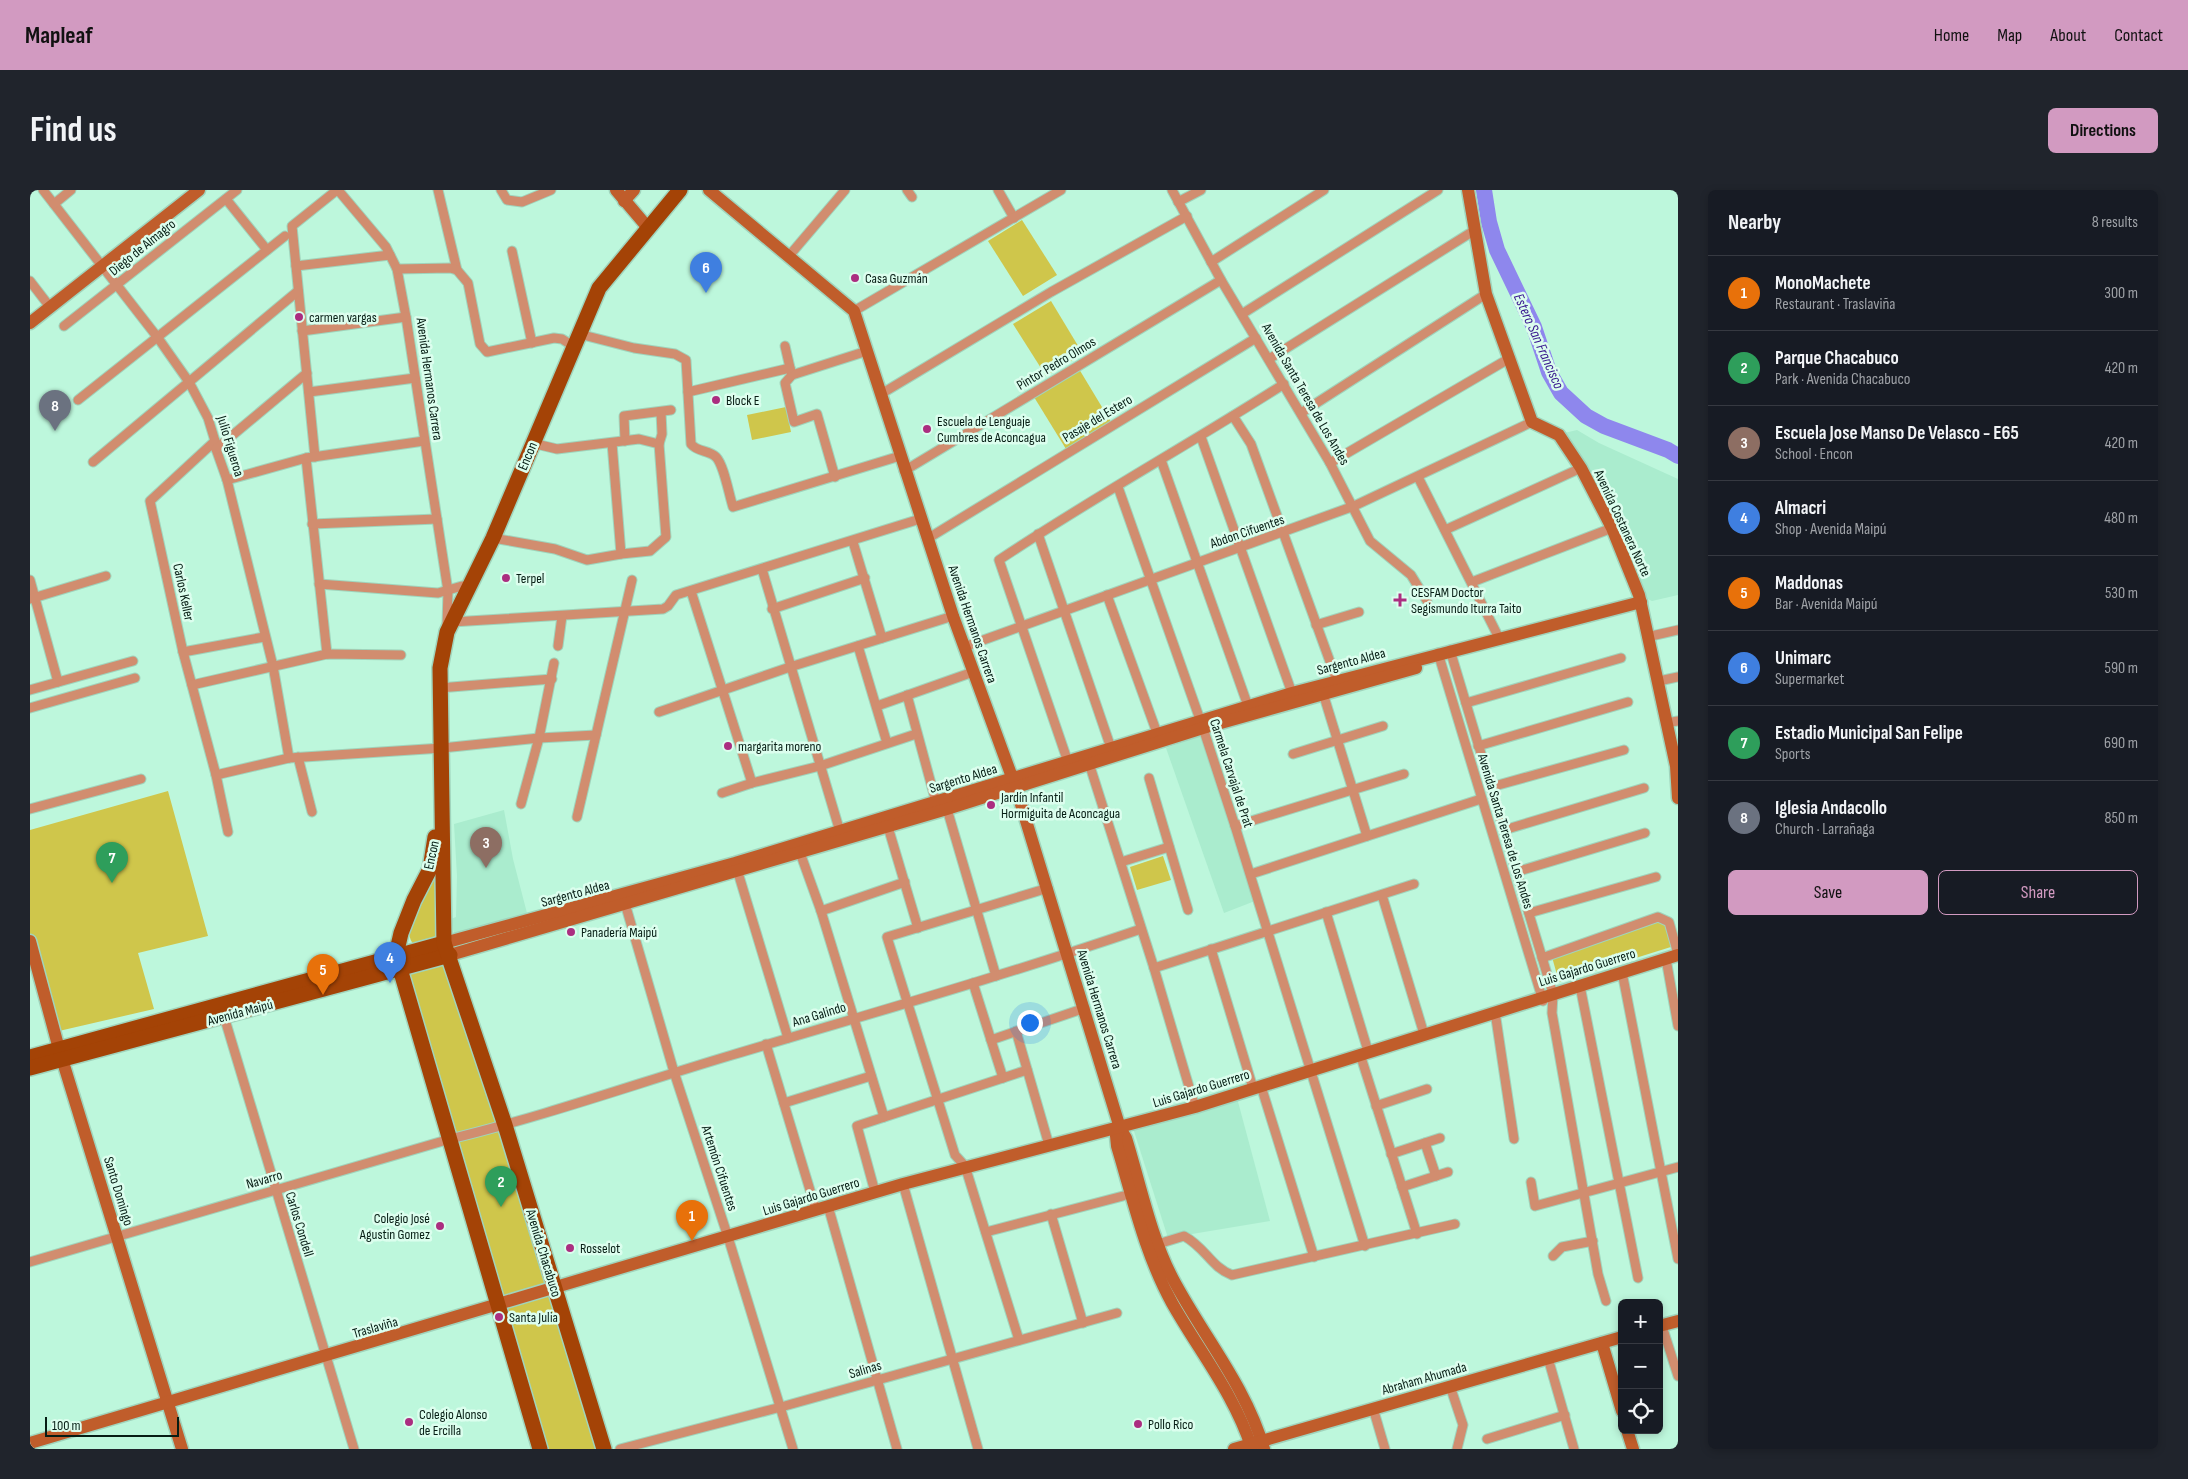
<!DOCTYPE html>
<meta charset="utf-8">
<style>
:root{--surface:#171b24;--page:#20242c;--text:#f1f3f6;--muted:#9ea1a6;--line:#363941;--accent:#d29ac1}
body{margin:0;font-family:"Sofia Sans Condensed",sans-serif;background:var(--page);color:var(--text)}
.controls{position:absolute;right:15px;bottom:15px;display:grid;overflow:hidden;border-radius:8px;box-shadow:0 2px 8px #0003}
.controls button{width:45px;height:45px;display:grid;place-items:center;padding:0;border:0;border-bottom:1px solid var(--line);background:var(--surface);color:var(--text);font:25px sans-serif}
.scale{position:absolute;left:15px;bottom:12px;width:134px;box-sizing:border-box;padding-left:5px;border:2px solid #061d14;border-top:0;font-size:14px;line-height:18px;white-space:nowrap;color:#061d14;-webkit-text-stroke:4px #dcfeee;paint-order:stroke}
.you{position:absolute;left:999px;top:832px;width:18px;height:18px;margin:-12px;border:4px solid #fff;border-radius:50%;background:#1a73e8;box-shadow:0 0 0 8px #1a73e833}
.badge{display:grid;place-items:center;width:32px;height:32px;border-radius:50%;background:var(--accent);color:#fff;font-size:16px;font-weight:700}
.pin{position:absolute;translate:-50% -41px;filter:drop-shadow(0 1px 2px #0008)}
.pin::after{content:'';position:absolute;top:26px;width:18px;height:15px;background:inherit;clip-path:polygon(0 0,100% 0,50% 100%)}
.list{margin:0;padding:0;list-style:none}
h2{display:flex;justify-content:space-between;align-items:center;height:65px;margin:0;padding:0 20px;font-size:21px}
h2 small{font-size:16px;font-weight:400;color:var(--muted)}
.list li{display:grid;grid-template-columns:32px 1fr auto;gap:15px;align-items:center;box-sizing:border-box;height:75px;padding:0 20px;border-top:1px solid var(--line)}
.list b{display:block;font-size:19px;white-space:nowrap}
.list p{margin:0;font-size:16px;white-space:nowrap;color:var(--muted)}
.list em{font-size:16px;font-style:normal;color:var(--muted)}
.actions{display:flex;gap:10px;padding:15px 20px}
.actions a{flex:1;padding:11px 0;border:1px solid var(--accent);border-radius:8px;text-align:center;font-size:18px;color:var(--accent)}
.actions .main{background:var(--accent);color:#111}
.icon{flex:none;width:28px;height:28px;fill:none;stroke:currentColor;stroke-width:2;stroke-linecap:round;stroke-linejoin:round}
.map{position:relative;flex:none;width:1648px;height:1259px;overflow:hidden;border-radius:8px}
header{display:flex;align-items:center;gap:30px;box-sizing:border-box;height:70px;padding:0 25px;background:var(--accent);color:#111}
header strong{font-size:24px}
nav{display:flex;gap:28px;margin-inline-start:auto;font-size:18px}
.intro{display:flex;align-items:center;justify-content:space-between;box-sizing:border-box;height:120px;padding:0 30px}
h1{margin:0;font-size:35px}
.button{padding:12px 22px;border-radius:8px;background:var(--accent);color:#111;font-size:18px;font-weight:700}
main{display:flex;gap:30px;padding:0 30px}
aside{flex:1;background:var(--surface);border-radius:8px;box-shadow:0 2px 8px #0003}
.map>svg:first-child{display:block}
.built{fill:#aaecce}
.green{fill:#cfc64b}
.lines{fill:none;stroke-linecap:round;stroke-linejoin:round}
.river{stroke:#8e87ed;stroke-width:16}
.street-casing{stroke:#a0d4bc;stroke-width:11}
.secondary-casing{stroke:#a0d4bc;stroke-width:15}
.primary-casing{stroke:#a0d4bc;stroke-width:18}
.street{stroke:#d18d6f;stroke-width:9}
.secondary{stroke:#c05d2b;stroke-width:12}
.primary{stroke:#a44306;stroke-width:15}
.poi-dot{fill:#ab2e80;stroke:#dcfeee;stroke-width:2}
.labels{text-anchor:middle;stroke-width:5;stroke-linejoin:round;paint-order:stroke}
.street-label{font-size:14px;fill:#061d14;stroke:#dcfeee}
.poi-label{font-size:14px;fill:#061d14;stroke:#dcfeee;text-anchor:start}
.water-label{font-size:15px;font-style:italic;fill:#36138d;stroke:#dcfeee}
</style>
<header>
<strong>Mapleaf</strong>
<nav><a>Home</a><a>Map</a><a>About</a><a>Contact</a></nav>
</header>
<div class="intro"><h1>Find us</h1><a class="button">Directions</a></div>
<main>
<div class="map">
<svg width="1648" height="1259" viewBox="0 0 1648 1259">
<rect width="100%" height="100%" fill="#bdf7dc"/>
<g class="built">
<path d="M1547 240 1569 253 1648 289V405L1622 411 1611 406 1530 244Z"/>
<path d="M1170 546 1225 711 1194 723 1136 558Z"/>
<path d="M474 620 483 669 498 727 424 744 421 729 426 727 427 686 424 634Z"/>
<path d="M1207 908 1240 1031 1138 1048 1103 938Z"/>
</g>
<g class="green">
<path d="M992 30 1027 85 993 106 958 51Z"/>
<path d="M1021 111 1053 164 1016 186 983 134Z"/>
<path d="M1049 179 1081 232 1036 259 1004 207Z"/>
<path d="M756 217 761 242 722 250 717 225Z"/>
<path d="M138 601 178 746 108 763 124 819 29 841 0 746V640Z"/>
<path d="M1133 666 1141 690 1107 700 1100 677Z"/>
<path d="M406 682V745L401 751 383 754C369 734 396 700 406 682Z"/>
<path d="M1631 729 1637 734 1644 756 1529 792 1522 767Z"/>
<path d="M418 772 566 1259H517L475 1113 374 785Z"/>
</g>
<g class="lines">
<path class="river" d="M1454 0 1459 32 1467 60 1504 137 1519 182 1531 203 1556 226 1574 236 1638 260 1648 266"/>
<defs>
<g id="street">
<path d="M13 0 128 148 159 192 178 228 185 251 186 259 197 290 243 476 259 568"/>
<path d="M308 0 356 57 367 79 376 127 418 401 417 435"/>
<path d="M408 0 427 80"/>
<path d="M471 0 477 10 492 12 521 0"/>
<path d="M877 0 882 7"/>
<path d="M968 0 984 28"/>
<path d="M1142 0 1191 90 1300 273 1340 351 1381 385 1397 411"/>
<path d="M196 9 237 60"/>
<path d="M1148 12 1171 0"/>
<path d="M24 14 41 0"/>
<path d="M482 61 502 153"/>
<path d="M759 66 815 0"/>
<path d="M1181 72 1294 0"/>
<path d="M266 76 360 65"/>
<path d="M367 79 420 78 427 80 438 93 450 154 457 162 524 148 532 149 543 156"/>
<path d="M0 91 20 117"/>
<path d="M824 121 1031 0"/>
<path d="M1212 124 1408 0"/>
<path d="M34 136 207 0"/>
<path d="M272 141 376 127"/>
<path d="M549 144 604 158 645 164 656 170 661 254C667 262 679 260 686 267 694 275 699 305 703 317L870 266"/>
<path d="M755 156 761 182"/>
<path d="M1239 169 1445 40"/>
<path d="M762 185 755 193 764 232 787 224 805 287"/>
<path d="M762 185 837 161"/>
<path d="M279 202 385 188"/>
<path d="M658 202 760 178"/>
<path d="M851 204 1021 102 1157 26"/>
<path d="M48 210 255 46"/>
<path d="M1271 223 1456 104"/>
<path d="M1203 226 1221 254 1307 491"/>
<path d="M1171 247 1262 503"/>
<path d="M185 251 120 311 153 462 186 585 198 642"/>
<path d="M595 251 594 226 641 220"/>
<path d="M582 253 591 364"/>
<path d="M629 254 632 244 631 222"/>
<path d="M186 259 277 183"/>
<path d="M285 267 262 36 307 0"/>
<path d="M276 268 297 464"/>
<path d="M1131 270 1218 516"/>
<path d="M63 272 268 101"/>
<path d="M1300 273 1480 168"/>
<path d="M874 281 1191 90"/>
<path d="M1388 287 1470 450"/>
<path d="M197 290 276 268 394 251"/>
<path d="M1088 297 1173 538 1205 636 1335 1056"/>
<path d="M282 334 407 329"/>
<path d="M1415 340 1551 278"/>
<path d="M1008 344 1081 558"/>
<path d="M463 348 525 359 557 370 591 364 620 361 636 347 629 254 609 249 527 259 502 253"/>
<path d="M897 349 1226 148"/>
<path d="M823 352 852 448"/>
<path d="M732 379 811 645"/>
<path d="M0 390 28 492"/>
<path d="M1442 392 1582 338"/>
<path d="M289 394 408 403 432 396 440 397"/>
<path d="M661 401 722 593"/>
<path d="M1077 405 1127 543"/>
<path d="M0 409 76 386"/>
<path d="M742 419 835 388"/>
<path d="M422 432 633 419 638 416 646 405 890 329"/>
<path d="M1286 435 1329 422"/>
<path d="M1617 447 1648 440"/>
<path d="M528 456 532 426"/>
<path d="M828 456 857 553"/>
<path d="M934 457 1324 316 1502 232"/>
<path d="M1420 460 1523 804 1522 823 1568 1084 1576 1111"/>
<path d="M153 462 234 447"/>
<path d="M1408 463 1513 811"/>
<path d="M1629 491 1648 487"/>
<path d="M162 495 297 464 371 465"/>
<path d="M409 498 522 489"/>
<path d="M0 500 103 471"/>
<path d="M1292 500 1337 646"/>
<path d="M877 505 906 612"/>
<path d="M1436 513 1591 468"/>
<path d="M847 516 943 482"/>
<path d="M0 518 105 488"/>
<path d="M629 522 760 477 923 426"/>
<path d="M1636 533 1648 531"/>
<path d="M1448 556 1598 512"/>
<path d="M1263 564 1353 536"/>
<path d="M268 567 282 622"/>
<path d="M1058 570 1124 778 1165 917"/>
<path d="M1038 572 969 370C1062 308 1160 254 1254 194"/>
<path d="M186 585 259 568 412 558 509 548 566 545"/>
<path d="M1119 588 1158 720"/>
<path d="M1461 597 1594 560"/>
<path d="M692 603 722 593 790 576 886 544"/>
<path d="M491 614 509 548 524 473"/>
<path d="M0 619 111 589"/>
<path d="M917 619 966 786"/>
<path d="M547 627 602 390"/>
<path d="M1205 636 1374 584"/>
<path d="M858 637 888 738"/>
<path d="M1474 640 1614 598"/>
<path d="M768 657 791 721 854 927"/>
<path d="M1091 672 1139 657"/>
<path d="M706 676 758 848"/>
<path d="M1486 682 1615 643"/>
<path d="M1221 684 1451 609"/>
<path d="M1352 705 1394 844"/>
<path d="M594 710 644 882 698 1047 763 1259"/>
<path d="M791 721 875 692"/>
<path d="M1296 722 1338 861"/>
<path d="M1499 723 1626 687"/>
<path d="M1181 759 1223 898"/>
<path d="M1512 768 1628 727 1639 732 1648 764"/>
<path d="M1636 769 1648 836"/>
<path d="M1124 778 1384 694"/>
<path d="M1592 782 1648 1069"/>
<path d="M943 793 973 888"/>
<path d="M1550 796 1608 1088"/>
<path d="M1465 822 1484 949"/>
<path d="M193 823 324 1259"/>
<path d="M986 841 1019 955"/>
<path d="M961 850 1055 818"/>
<path d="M736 854 786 1020"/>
<path d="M1330 864 1387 1044"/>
<path d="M1231 896 1284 1067"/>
<path d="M754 913 841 886"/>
<path d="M1346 916 1397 899"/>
<path d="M1395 953 1406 986"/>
<path d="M1361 964 1410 948"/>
<path d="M1501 992 1505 1016 1648 977"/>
<path d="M873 994 948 1259"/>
<path d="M1372 997 1418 982"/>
<path d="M845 1002 827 936 997 880"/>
<path d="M798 1016 867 1259"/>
<path d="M1021 1024 1053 1133"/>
<path d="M956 1042 1093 1006"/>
<path d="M1128 1054 1154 1046C1176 1058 1181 1077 1202 1085L1425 1034"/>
<path d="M1523 1066 1532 1057 1563 1051"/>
<path d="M0 1072 420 949C515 926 608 893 702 865 839 824 976 785 1111 739"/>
<path d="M1632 1136 1648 1186"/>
<path d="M989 1150 935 976 925 965 857 747 1018 698"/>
<path d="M1518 1168 1544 1259"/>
<path d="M1420 1196 1433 1235 1427 1259"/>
<path d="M1343 1218 1355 1259"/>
<path d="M1457 1249 1535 1225"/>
<path d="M590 1259 751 1217 1087 1123"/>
</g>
<g id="secondary">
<path d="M586 0 619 39"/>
<path d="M679 0 824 121 923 426 986 598 1090 938 1096 948C1110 993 1121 1048 1143 1089 1173 1146 1216 1196 1234 1259"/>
<path d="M1438 0 1456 104 1502 232 1529 245 1551 278 1582 338 1609 405 1646 576 1648 608"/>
<path d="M594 11 604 0"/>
<path d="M0 133 169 0"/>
<path d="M0 751 29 859 152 1259"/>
<path d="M414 753 705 673 1262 503 1611 412"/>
<path d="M420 765 917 619 1173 538 1386 478"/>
<path d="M1090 938 1086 946 1087 956C1103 1009 1115 1064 1142 1113 1169 1161 1205 1205 1222 1259"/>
<path d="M1629 1136 1648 1131"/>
<path d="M1572 1153 1592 1221"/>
<path d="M1597 1240 1603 1259"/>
<path d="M0 1253 873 994 1165 917 1648 765"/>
<path d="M1204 1259 1592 1147"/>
</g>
<g id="primary">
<path d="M366 765 510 1259"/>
<path d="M366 765 371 743 384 710 400 679 405 647"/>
<path d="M0 867 414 753"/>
<path d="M0 878 420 765"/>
<path d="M574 1259 475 935 414 753 410 478 417 442 463 348 569 98 650 0"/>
</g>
</defs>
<use href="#street" class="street-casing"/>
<use href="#secondary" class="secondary-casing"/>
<use href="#primary" class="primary-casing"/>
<use href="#street" class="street"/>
<use href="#secondary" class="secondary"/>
<use href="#primary" class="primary"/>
</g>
<g class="poi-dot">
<circle cx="825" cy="88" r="5"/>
<circle cx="269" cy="127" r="5"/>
<circle cx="686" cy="210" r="5"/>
<circle cx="897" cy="239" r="5"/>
<circle cx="476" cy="388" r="5"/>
<path d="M1367.5 402.5h5v5h5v5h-5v5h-5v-5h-5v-5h5z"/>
<circle cx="698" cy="556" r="5"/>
<circle cx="961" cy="615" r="5"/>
<circle cx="541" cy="742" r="5"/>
<circle cx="410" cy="1036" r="5"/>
<circle cx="540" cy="1058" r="5"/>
<circle cx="469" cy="1127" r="5"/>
<circle cx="379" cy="1232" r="5"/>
<circle cx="1108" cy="1234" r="5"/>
</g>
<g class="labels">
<g class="street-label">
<text transform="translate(112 57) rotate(-39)" y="5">Diego de Almagro</text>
<text transform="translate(1026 173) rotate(-31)" y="5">Pintor Pedro Olmos</text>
<text transform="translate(400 189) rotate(82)" y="5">Avenida Hermanos Carrera</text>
<text transform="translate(1276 204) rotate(60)" y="5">Avenida Santa Teresa de Los Andes</text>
<text transform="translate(1067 228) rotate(-31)" y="5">Pasaje del Estero</text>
<text transform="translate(201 256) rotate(73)" y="5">Julio Figueroa</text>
<text transform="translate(497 266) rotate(-67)" y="5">Encon</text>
<text transform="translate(1593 333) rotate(65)" y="5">Avenida Costanera Norte</text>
<text transform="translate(1217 341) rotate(-19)" y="5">Abdon Cifuentes</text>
<text transform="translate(154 402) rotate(78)" y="5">Carlos Keller</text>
<text transform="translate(943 434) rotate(71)" y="5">Avenida Hermanos Carrera</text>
<text transform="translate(1321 471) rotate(-15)" y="5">Sargento Aldea</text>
<text transform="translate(1202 583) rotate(72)" y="5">Carmela Carvajal de Prat</text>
<text transform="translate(933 588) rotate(-17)" y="5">Sargento Aldea</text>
<text transform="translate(1476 641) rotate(73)" y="5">Avenida Santa Teresa de Los Andes</text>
<text transform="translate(401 665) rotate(-78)" y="5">Encon</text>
<text transform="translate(545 703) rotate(-15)" y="5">Sargento Aldea</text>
<text transform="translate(1557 777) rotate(-17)" y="5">Luis Gajardo Guerrero</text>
<text transform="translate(1070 819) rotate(73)" y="5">Avenida Hermanos Carrera</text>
<text transform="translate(210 822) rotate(-15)" y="5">Avenida Maipú</text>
<text transform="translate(789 824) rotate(-17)" y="5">Ana Galindo</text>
<text transform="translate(1171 898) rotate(-17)" y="5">Luis Gajardo Guerrero</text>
<text transform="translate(690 978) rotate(72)" y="5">Artemón Cifuentes</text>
<text transform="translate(234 989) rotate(-16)" y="5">Navarro</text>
<text transform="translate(89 1001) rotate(73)" y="5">Santo Domingo</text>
<text transform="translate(781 1006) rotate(-17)" y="5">Luis Gajardo Guerrero</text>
<text transform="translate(270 1034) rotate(73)" y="5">Carlos Condell</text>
<text transform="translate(514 1063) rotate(73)" y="5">Avenida Chacabuco</text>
<text transform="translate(345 1137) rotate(-16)" y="5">Traslaviña</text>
<text transform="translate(835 1179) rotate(-16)" y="5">Salinas</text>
<text transform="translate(1394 1188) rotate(-16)" y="5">Abraham Ahumada</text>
</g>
<g class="poi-label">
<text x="835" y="93">Casa Guzmán</text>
<text x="279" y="132">carmen vargas</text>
<text x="696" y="215">Block E</text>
<text x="907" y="236">Escuela de Lenguaje<tspan x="907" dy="16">Cumbres de Aconcagua</tspan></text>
<text x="486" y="393">Terpel</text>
<text x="1381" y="407">CESFAM Doctor<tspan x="1381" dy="16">Segismundo Iturra Taito</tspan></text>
<text x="708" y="561">margarita moreno</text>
<text x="971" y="612">Jardín Infantil<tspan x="971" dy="16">Hormiguita de Aconcagua</tspan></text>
<text x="551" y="747">Panadería Maipú</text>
<text x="400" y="1033" text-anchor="end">Colegio José<tspan x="400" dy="16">Agustin Gomez</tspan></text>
<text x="550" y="1063">Rosselot</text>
<text x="479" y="1132">Santa Julia</text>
<text x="389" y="1229">Colegio Alonso<tspan x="389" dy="16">de Ercilla</tspan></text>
<text x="1118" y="1239">Pollo Rico</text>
</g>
<g class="water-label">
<text transform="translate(1509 151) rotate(66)" y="5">Estero San Francisco</text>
</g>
</g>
</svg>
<div class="controls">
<button>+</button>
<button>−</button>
<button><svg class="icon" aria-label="locate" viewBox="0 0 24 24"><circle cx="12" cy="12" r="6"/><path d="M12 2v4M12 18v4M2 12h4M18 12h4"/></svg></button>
</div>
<div class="scale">100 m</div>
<div class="you"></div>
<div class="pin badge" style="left:662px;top:1051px;background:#e8710a">1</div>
<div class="pin badge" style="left:471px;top:1017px;background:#2e9e5b">2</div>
<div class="pin badge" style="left:456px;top:678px;background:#8d6e63">3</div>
<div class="pin badge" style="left:360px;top:793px;background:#3f7fe0">4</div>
<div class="pin badge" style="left:293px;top:805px;background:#e8710a">5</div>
<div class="pin badge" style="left:676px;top:103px;background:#3f7fe0">6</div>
<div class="pin badge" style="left:82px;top:693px;background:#2e9e5b">7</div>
<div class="pin badge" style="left:25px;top:241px;background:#6b7280">8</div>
</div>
<aside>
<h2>Nearby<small>8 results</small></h2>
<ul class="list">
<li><span class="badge" style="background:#e8710a">1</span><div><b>MonoMachete</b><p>Restaurant · Traslaviña</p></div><em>300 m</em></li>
<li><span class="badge" style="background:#2e9e5b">2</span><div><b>Parque Chacabuco</b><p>Park · Avenida Chacabuco</p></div><em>420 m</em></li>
<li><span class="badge" style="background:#8d6e63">3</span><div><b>Escuela Jose Manso De Velasco - E65</b><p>School · Encon</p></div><em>420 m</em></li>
<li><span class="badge" style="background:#3f7fe0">4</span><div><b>Almacri</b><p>Shop · Avenida Maipú</p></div><em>480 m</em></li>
<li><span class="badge" style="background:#e8710a">5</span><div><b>Maddonas</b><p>Bar · Avenida Maipú</p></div><em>530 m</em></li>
<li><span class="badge" style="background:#3f7fe0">6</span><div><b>Unimarc</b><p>Supermarket</p></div><em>590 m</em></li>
<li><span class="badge" style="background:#2e9e5b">7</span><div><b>Estadio Municipal San Felipe</b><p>Sports</p></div><em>690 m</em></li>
<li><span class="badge" style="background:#6b7280">8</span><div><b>Iglesia Andacollo</b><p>Church · Larrañaga</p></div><em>850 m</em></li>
</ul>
<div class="actions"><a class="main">Save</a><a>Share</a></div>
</aside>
</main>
